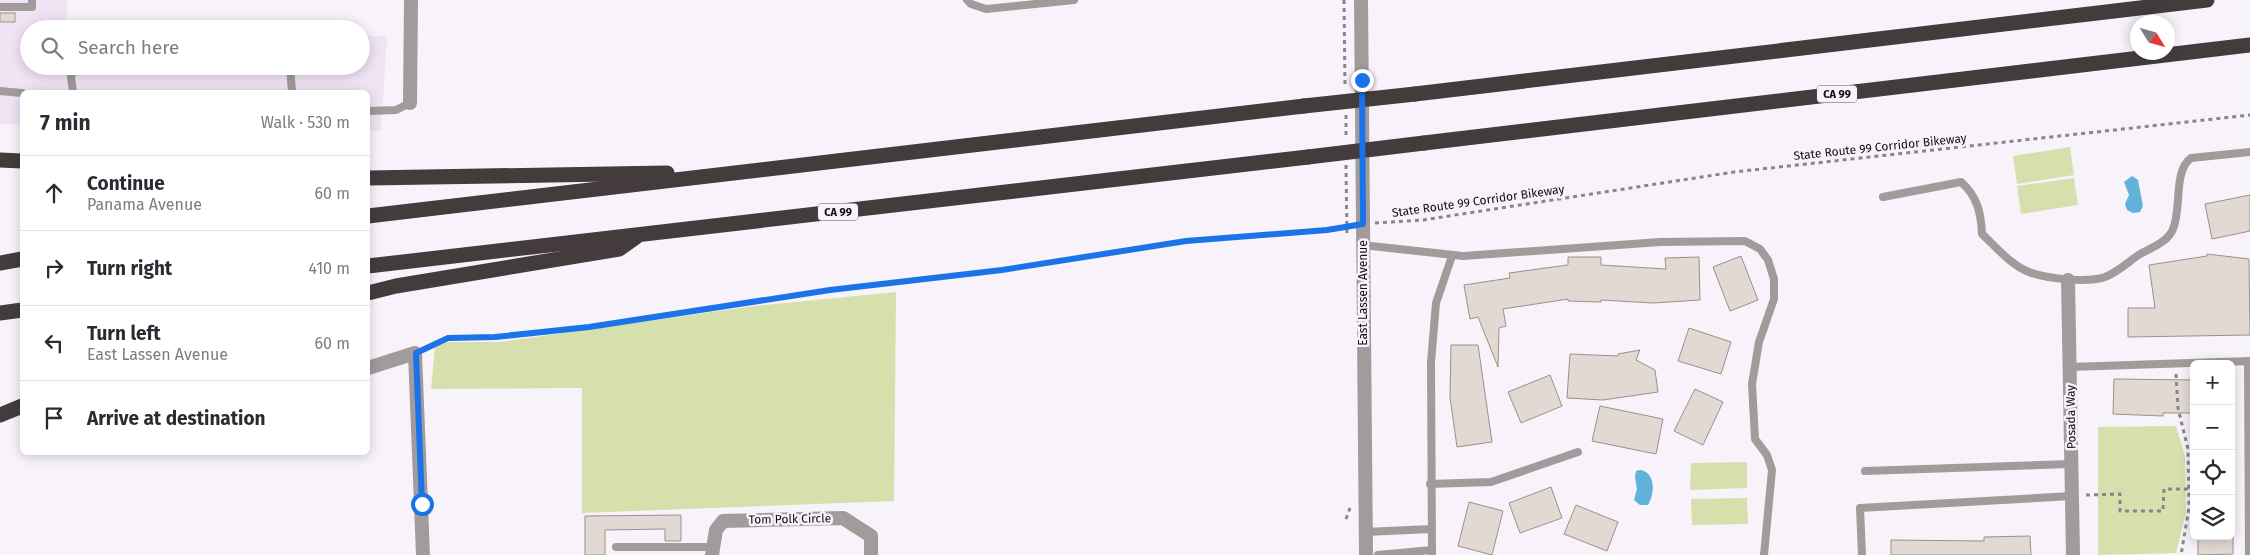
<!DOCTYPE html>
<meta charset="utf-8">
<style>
:root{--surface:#fff;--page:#f2f2f3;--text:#2b2b33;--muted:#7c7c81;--line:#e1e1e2}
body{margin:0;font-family:"Fira Sans",sans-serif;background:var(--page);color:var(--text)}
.controls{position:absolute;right:15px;bottom:15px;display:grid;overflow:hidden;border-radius:8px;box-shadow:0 2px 12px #0003}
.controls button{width:45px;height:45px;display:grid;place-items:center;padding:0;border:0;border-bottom:1px solid var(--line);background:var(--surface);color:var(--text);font:25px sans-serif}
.compass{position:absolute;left:2130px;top:15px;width:45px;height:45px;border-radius:50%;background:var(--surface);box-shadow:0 2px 12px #0003;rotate:127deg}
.stop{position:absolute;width:15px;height:15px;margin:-11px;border:4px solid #1a73e8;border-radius:50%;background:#fff}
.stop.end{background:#1a73e8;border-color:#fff;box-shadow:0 1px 5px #0008}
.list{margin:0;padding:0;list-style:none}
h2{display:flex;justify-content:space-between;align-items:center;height:65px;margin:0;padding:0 20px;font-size:21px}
h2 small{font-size:16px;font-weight:400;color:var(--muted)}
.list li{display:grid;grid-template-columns:32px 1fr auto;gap:15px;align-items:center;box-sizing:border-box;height:75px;padding:0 20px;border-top:1px solid var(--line)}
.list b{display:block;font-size:19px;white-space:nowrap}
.list p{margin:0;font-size:16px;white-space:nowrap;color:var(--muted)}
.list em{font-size:16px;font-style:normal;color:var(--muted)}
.icon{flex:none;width:28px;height:28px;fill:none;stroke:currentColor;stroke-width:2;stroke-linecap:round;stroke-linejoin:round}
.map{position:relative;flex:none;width:2250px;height:555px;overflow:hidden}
.search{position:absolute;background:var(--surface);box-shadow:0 2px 12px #0003;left:20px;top:20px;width:350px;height:55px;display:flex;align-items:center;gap:12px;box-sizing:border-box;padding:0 18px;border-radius:28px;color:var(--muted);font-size:19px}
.panel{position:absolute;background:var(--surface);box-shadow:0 2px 12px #0003;left:20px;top:90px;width:350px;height:365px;border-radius:8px}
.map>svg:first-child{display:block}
.built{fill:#f0e4f4}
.green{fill:#d6e0ad}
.water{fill:#61b3da}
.building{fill:#e3d9d3;stroke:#9a918b}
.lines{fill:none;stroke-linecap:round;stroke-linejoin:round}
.path{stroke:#89858a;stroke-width:3;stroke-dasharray:4 4;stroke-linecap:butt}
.service{stroke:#a19b9c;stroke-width:8}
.minor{stroke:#a19b9c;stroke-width:14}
.motorway{stroke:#443b3d;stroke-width:15}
.motorway-bridge{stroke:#443b3d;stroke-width:15}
.route{stroke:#1a73e8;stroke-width:6}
.labels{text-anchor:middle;stroke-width:5;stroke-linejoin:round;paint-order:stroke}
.shield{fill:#f8f2fa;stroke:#555256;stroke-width:1}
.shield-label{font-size:11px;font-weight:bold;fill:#0f0d10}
.street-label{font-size:12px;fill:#0f0d10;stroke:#f8f2fa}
</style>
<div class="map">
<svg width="2250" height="555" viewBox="0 0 2250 555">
<rect width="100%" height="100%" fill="#f8f2fa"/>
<path class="built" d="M0 0H67V29H29V66H361V36H387L381 131H368V92H22V125L0 124Z"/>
<g class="green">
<path d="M2070 147 2074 175 2017 184 2013 156Z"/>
<path d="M2074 178 2078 205 2021 214 2017 186Z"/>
<path d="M896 292 894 501 582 513V388L431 389 435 347 447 342H500L754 306Z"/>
<path d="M2176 426 2185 457 2186 513 2176 553 2098 555V427Z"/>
<path d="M1747 462V488L1690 490 1691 463Z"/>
<path d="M1747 498 1748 524 1692 525 1691 499Z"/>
</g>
<g class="water">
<path d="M2132 176 2138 180 2143 206 2140 212 2133 213 2127 210 2125 204 2129 195 2124 182Z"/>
<path d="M1640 470C1656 472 1655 494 1648 505H1640L1634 500 1637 489 1635 477 1636 471Z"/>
</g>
<g class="building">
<rect x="0" y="13" width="15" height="9"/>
<path d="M2250 195V231L2212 239 2205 204Z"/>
<path d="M2207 254 2249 259 2250 335 2128 337V308H2155L2149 265 2207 256Z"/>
<path d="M1741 256 1758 300 1730 311 1713 267Z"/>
<path d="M1568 257H1601V265L1666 269 1665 258 1699 257 1700 300 1653 303 1601 300V302L1568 301V299L1503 309 1506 326 1499 328 1498 367 1478 317 1470 319 1464 285 1510 278 1509 273 1568 265Z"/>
<path d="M1689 328 1731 342 1721 374 1678 361Z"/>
<path d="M1451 345H1478L1492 442 1457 447 1450 397Z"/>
<path d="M1640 350 1636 360 1655 370 1658 392 1603 400 1567 398 1570 354 1618 356V354Z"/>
<path d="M1550 375 1562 406 1521 423 1508 392Z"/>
<path d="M2114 379 2194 380V413H2163V416L2113 414Z"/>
<path d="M1695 389 1723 402 1703 445 1674 431Z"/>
<path d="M1600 406 1663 419 1656 454 1592 441Z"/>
<path d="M1551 487 1562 518 1520 533 1509 503Z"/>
<path d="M1469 502 1503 511 1492 555 1458 546Z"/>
<path d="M1576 505 1618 522 1607 551 1564 534Z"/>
<path d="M681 515V541H665V529L605 530V555H585V516Z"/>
<path d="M2030 536 2031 555H1891V540L1984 541V537Z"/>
<path d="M2198 536H2233V554L2198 555Z"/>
</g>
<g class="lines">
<g class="path">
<path d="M1344 0 1345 87"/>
<path d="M1346 115V139"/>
<path d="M1346 165 1347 237"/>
<path d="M1375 223 1423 220 1734 172 2250 115"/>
<path d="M427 347 448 338 495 337 589 327 830 290 1002 270 1185 241 1327 230 1349 226"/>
<path d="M2176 374 2178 408 2188 449 2189 508 2181 555"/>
<path d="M2231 488H2238"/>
<path d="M2086 495 2120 494V511H2163L2164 489H2194"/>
<path d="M1346 519 1350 508"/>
</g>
<g class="service">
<path d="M967 0 971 4 986 9 1074 0"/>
<path d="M0 7H32V0"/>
<path d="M290 66 292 92"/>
<path d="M0 91 22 93"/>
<path d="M73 92 71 77 74 66"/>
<path d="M368 111 396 110 410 103"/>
<path d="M1883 197 1961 182C1977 196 1981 212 1982 234 1996 247 2011 265 2029 272 2047 279 2087 283 2105 277 2118 272 2128 262 2140 254 2151 248 2168 242 2173 229 2182 208 2173 171 2191 158L2250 152"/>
<path d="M1362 245 1463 256 1660 242 1745 241 1760 249 1768 260 1774 279V299L1759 342 1752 384 1755 439 1767 455 1772 470 1764 555"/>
<path d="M2248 361 2249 555"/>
<path d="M2070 367 2250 361"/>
<path d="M1865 471 2072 464"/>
<path d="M1430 484 1491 482 1578 452"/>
<path d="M1365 532 1431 529"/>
<path d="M616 547H713"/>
<path d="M1378 555 1432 550"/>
<path d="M1432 555 1431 362 1436 303 1452 256"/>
<path d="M1862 555 1860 508 2072 496"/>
</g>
<g class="minor">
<path d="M1361 0 1366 555"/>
<path d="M410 103 411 0"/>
<path d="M2068 280 2073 555"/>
<path d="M368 368 415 353 423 555"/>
<path d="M712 555 716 530 723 521 843 518 871 536V555"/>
</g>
<g class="motorway">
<path d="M1415 94 2207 0"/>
<path d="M1424 143 2250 45"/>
<path d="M0 160 22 161"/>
<path d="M368 178 667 173"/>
<path d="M368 216 1304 106"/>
<path d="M0 263 22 259"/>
<path d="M368 266 1308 157"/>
<path d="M368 293 396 286 619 249 636 237"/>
<path d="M0 313 22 310"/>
<path d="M0 415 22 406"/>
</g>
<g class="motorway-bridge">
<path d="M1304 106 1415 94"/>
<path d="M1308 157 1424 143"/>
</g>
</g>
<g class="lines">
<path class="route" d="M422 504 416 353 448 338 495 337 589 327 830 290 1002 270 1186 241 1327 230 1363 224 1362 80"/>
</g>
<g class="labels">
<g class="shield">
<rect x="1817" y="85.5" width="40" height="17" rx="4"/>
<rect x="818" y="203.5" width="40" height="17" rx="4"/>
</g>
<g class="shield-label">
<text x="1837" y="98">CA 99</text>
<text x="838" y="216">CA 99</text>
</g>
<g class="street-label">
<text transform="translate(1880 147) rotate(-6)" y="4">State Route 99 Corridor Bikeway</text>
<text transform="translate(1478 201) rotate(-8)" y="4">State Route 99 Corridor Bikeway</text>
<text transform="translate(1363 293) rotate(-90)" y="4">East Lassen Avenue</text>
<text transform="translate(2071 417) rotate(-91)" y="4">Posada Way</text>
<text transform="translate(790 519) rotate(-1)" y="4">Tom Polk Circle</text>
</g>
</g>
</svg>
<div class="controls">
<button>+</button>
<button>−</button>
<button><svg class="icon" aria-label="locate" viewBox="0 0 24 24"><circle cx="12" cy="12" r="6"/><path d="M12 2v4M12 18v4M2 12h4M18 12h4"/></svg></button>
<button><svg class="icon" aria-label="layers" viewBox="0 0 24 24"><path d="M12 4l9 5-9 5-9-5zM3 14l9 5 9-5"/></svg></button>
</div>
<svg class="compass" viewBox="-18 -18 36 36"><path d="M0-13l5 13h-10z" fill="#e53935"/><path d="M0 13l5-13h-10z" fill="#7c7c81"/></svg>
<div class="stop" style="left:422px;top:504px"></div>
<div class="stop end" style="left:1362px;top:80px"></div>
<div class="search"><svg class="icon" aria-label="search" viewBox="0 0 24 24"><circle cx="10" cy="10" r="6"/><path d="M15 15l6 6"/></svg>Search here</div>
<section class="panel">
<h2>7 min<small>Walk · 530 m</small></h2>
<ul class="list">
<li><svg class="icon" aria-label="ahead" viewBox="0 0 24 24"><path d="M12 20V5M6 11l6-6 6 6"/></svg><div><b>Continue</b><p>Panama Avenue</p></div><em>60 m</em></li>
<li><svg class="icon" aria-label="right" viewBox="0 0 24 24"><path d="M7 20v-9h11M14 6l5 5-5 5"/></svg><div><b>Turn right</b></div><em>410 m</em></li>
<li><svg class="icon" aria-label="left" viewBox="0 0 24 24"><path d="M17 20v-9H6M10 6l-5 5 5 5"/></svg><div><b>Turn left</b><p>East Lassen Avenue</p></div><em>60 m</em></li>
<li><svg class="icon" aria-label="arrive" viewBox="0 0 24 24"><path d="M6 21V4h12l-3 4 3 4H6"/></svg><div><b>Arrive at destination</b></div></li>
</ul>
</section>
</div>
